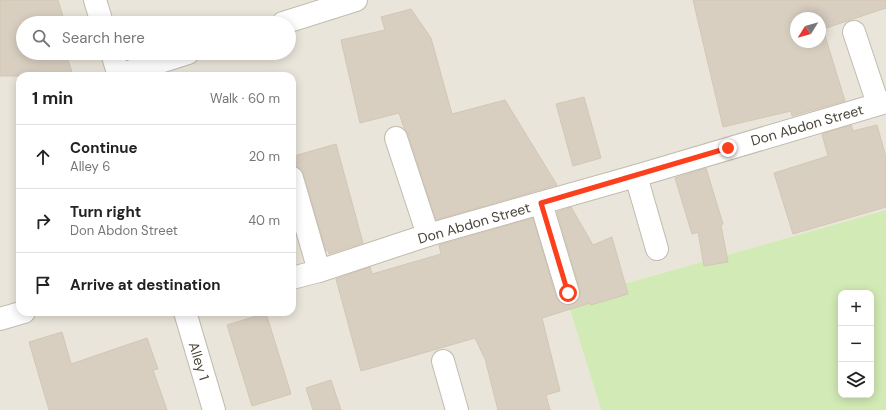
<!DOCTYPE html>
<meta charset="utf-8">
<style>
:root{--surface:#fff;--page:#f2f2f2;--text:#222;--muted:#767676;--line:#e0e0e0}
body{margin:0;font-family:"DM Sans",sans-serif;background:var(--page);color:var(--text)}
.controls{position:absolute;right:12px;bottom:12px;display:grid;overflow:hidden;border-radius:8px;box-shadow:0 2px 10px #0003}
.controls button{width:36px;height:36px;display:grid;place-items:center;padding:0;border:0;border-bottom:1px solid var(--line);background:var(--surface);color:var(--text);font:20px sans-serif}
.compass{position:absolute;left:790px;top:12px;width:36px;height:36px;border-radius:50%;background:var(--surface);box-shadow:0 2px 10px #0003;rotate:233deg}
.stop{position:absolute;width:12px;height:12px;margin:-9px;border:3px solid #fc3f1d;border-radius:50%;background:#fff}
.stop.end{background:#fc3f1d;border-color:#fff;box-shadow:0 1px 4px #0008}
.list{margin:0;padding:0;list-style:none}
h2{display:flex;justify-content:space-between;align-items:center;height:52px;margin:0;padding:0 16px;font-size:17px}
h2 small{font-size:13px;font-weight:400;color:var(--muted)}
.list li{display:grid;grid-template-columns:26px 1fr auto;gap:12px;align-items:center;box-sizing:border-box;height:64px;padding:0 16px;border-top:1px solid var(--line)}
.list b{display:block;font-size:15px;white-space:nowrap}
.list p{margin:0;font-size:13px;white-space:nowrap;color:var(--muted)}
.list em{font-size:13px;font-style:normal;color:var(--muted)}
.icon{flex:none;width:22px;height:22px;fill:none;stroke:currentColor;stroke-width:2;stroke-linecap:round;stroke-linejoin:round}
.map{position:relative;flex:none;width:886px;height:410px;overflow:hidden}
.search{position:absolute;background:var(--surface);box-shadow:0 2px 10px #0003;left:16px;top:16px;width:280px;height:44px;display:flex;align-items:center;gap:10px;box-sizing:border-box;padding:0 14px;border-radius:22px;color:var(--muted);font-size:15px}
.panel{position:absolute;background:var(--surface);box-shadow:0 2px 10px #0003;left:16px;top:72px;width:280px;height:244px;border-radius:12px}
.map>svg:first-child{display:block}
.residential{fill:#eae5da;fill-rule:evenodd}
.green{fill:#d2eab5;fill-rule:evenodd}
.building{fill:#d8cfc1;stroke:#d3c7b4;fill-rule:evenodd}
.lines{fill:none;stroke-linecap:round;stroke-linejoin:round}
.minor-casing{stroke:#c2bbae;stroke-width:24}
.minor{stroke:#fff;stroke-width:22}
.route{stroke:#fc3f1d;stroke-width:5}
.labels{text-anchor:middle;stroke-width:4;stroke-linejoin:round;paint-order:stroke}
.street-label{font-size:14px;fill:#4b4439;stroke:#fff}
</style>
<div class="map">
<svg width="886" height="410" viewBox="0 0 886 410">
<rect width="100%" height="100%" fill="#f6f3ec"/>
<path class="residential" d="M0 0H886V210L567 300 601 410H0ZM796 18H820V42H796ZM23 23H289V53H23ZM20 76H292V312H20Z"/>
<path class="green" d="M886 210V410H601L567 300ZM841 293H871V395H841Z"/>
<g class="building">
<path d="M0 0H58L65 23H23V53H66L73 76H0Z"/>
<path d="M693 0H886V8L823 29 845 101 792 116 791 111 723 127ZM796 18H820V42H796Z"/>
<path d="M411 9 431 38 452 114 505 100 557 185 436 220 408 134 404 128 399 113 360 123 341 40 385 30 381 17Z"/>
<path d="M584 97 601 158 573 166 556 104Z"/>
<path d="M851 125 853 131 877 125 886 157V207L793 234 774 173 828 156 822 134Z"/>
<path d="M336 144 363 243 329 254 328 250 326 251 304 175 301 169 297 167 294 156Z"/>
<path d="M706 168 723 224 721 225 728 262 704 266 698 232 692 234 675 178Z"/>
<path d="M571 207 593 245 612 237 628 294 591 305 590 303 542 318 560 391 546 395 550 410H498L485 359 475 338 361 371 336 279 370 267 372 274 379 272 441 254 439 245 533 218 556 297 560 302 565 305H571L577 301 580 296V290L557 212Z"/>
<path d="M266 313 291 394 252 406 227 325Z"/>
<path d="M62 332 71 364 147 338 158 369 153 370 167 410H49L29 342Z"/>
<path d="M331 380 341 410H313L306 388Z"/>
</g>
<g class="lines">
<defs>
<g id="minor">
<path d="M95 0 102 23"/>
<path d="M283 23 356 0"/>
<path d="M854 32 878 104"/>
<path d="M112 53 119 76"/>
<path d="M119 75 188 53"/>
<path d="M396 138 428 235"/>
<path d="M636 176 657 249"/>
<path d="M292 178 319 271"/>
<path d="M541 203 568 293"/>
<path d="M292 278 319 271 428 235 636 176 886 102"/>
<path d="M185 312 214 410"/>
<path d="M0 319 24 312"/>
<path d="M443 361 457 410"/>
</g>
</defs>
<use href="#minor" class="minor-casing"/>
<use href="#minor" class="minor"/>
</g>
<g class="lines">
<path class="route" d="M568 293 541 203 728 148"/>
</g>
<g class="labels">
<g class="street-label">
<text transform="translate(807 125) rotate(-16)" y="5">Don Abdon Street</text>
<text transform="translate(474 223) rotate(-16)" y="5">Don Abdon Street</text>
<text transform="translate(199 361) rotate(73)" y="5">Alley 1</text>
</g>
</g>
</svg>
<div class="controls">
<button>+</button>
<button>−</button>
<button><svg class="icon" aria-label="layers" viewBox="0 0 24 24"><path d="M12 4l9 5-9 5-9-5zM3 14l9 5 9-5"/></svg></button>
</div>
<svg class="compass" viewBox="-18 -18 36 36"><path d="M0-13l5 13h-10z" fill="#e53935"/><path d="M0 13l5-13h-10z" fill="#767676"/></svg>
<div class="stop" style="left:568px;top:293px"></div>
<div class="stop end" style="left:728px;top:148px"></div>
<div class="search"><svg class="icon" aria-label="search" viewBox="0 0 24 24"><circle cx="10" cy="10" r="6"/><path d="M15 15l6 6"/></svg>Search here</div>
<section class="panel">
<h2>1 min<small>Walk · 60 m</small></h2>
<ul class="list">
<li><svg class="icon" aria-label="ahead" viewBox="0 0 24 24"><path d="M12 20V5M6 11l6-6 6 6"/></svg><div><b>Continue</b><p>Alley 6</p></div><em>20 m</em></li>
<li><svg class="icon" aria-label="right" viewBox="0 0 24 24"><path d="M7 20v-9h11M14 6l5 5-5 5"/></svg><div><b>Turn right</b><p>Don Abdon Street</p></div><em>40 m</em></li>
<li><svg class="icon" aria-label="arrive" viewBox="0 0 24 24"><path d="M6 21V4h12l-3 4 3 4H6"/></svg><div><b>Arrive at destination</b></div></li>
</ul>
</section>
</div>
